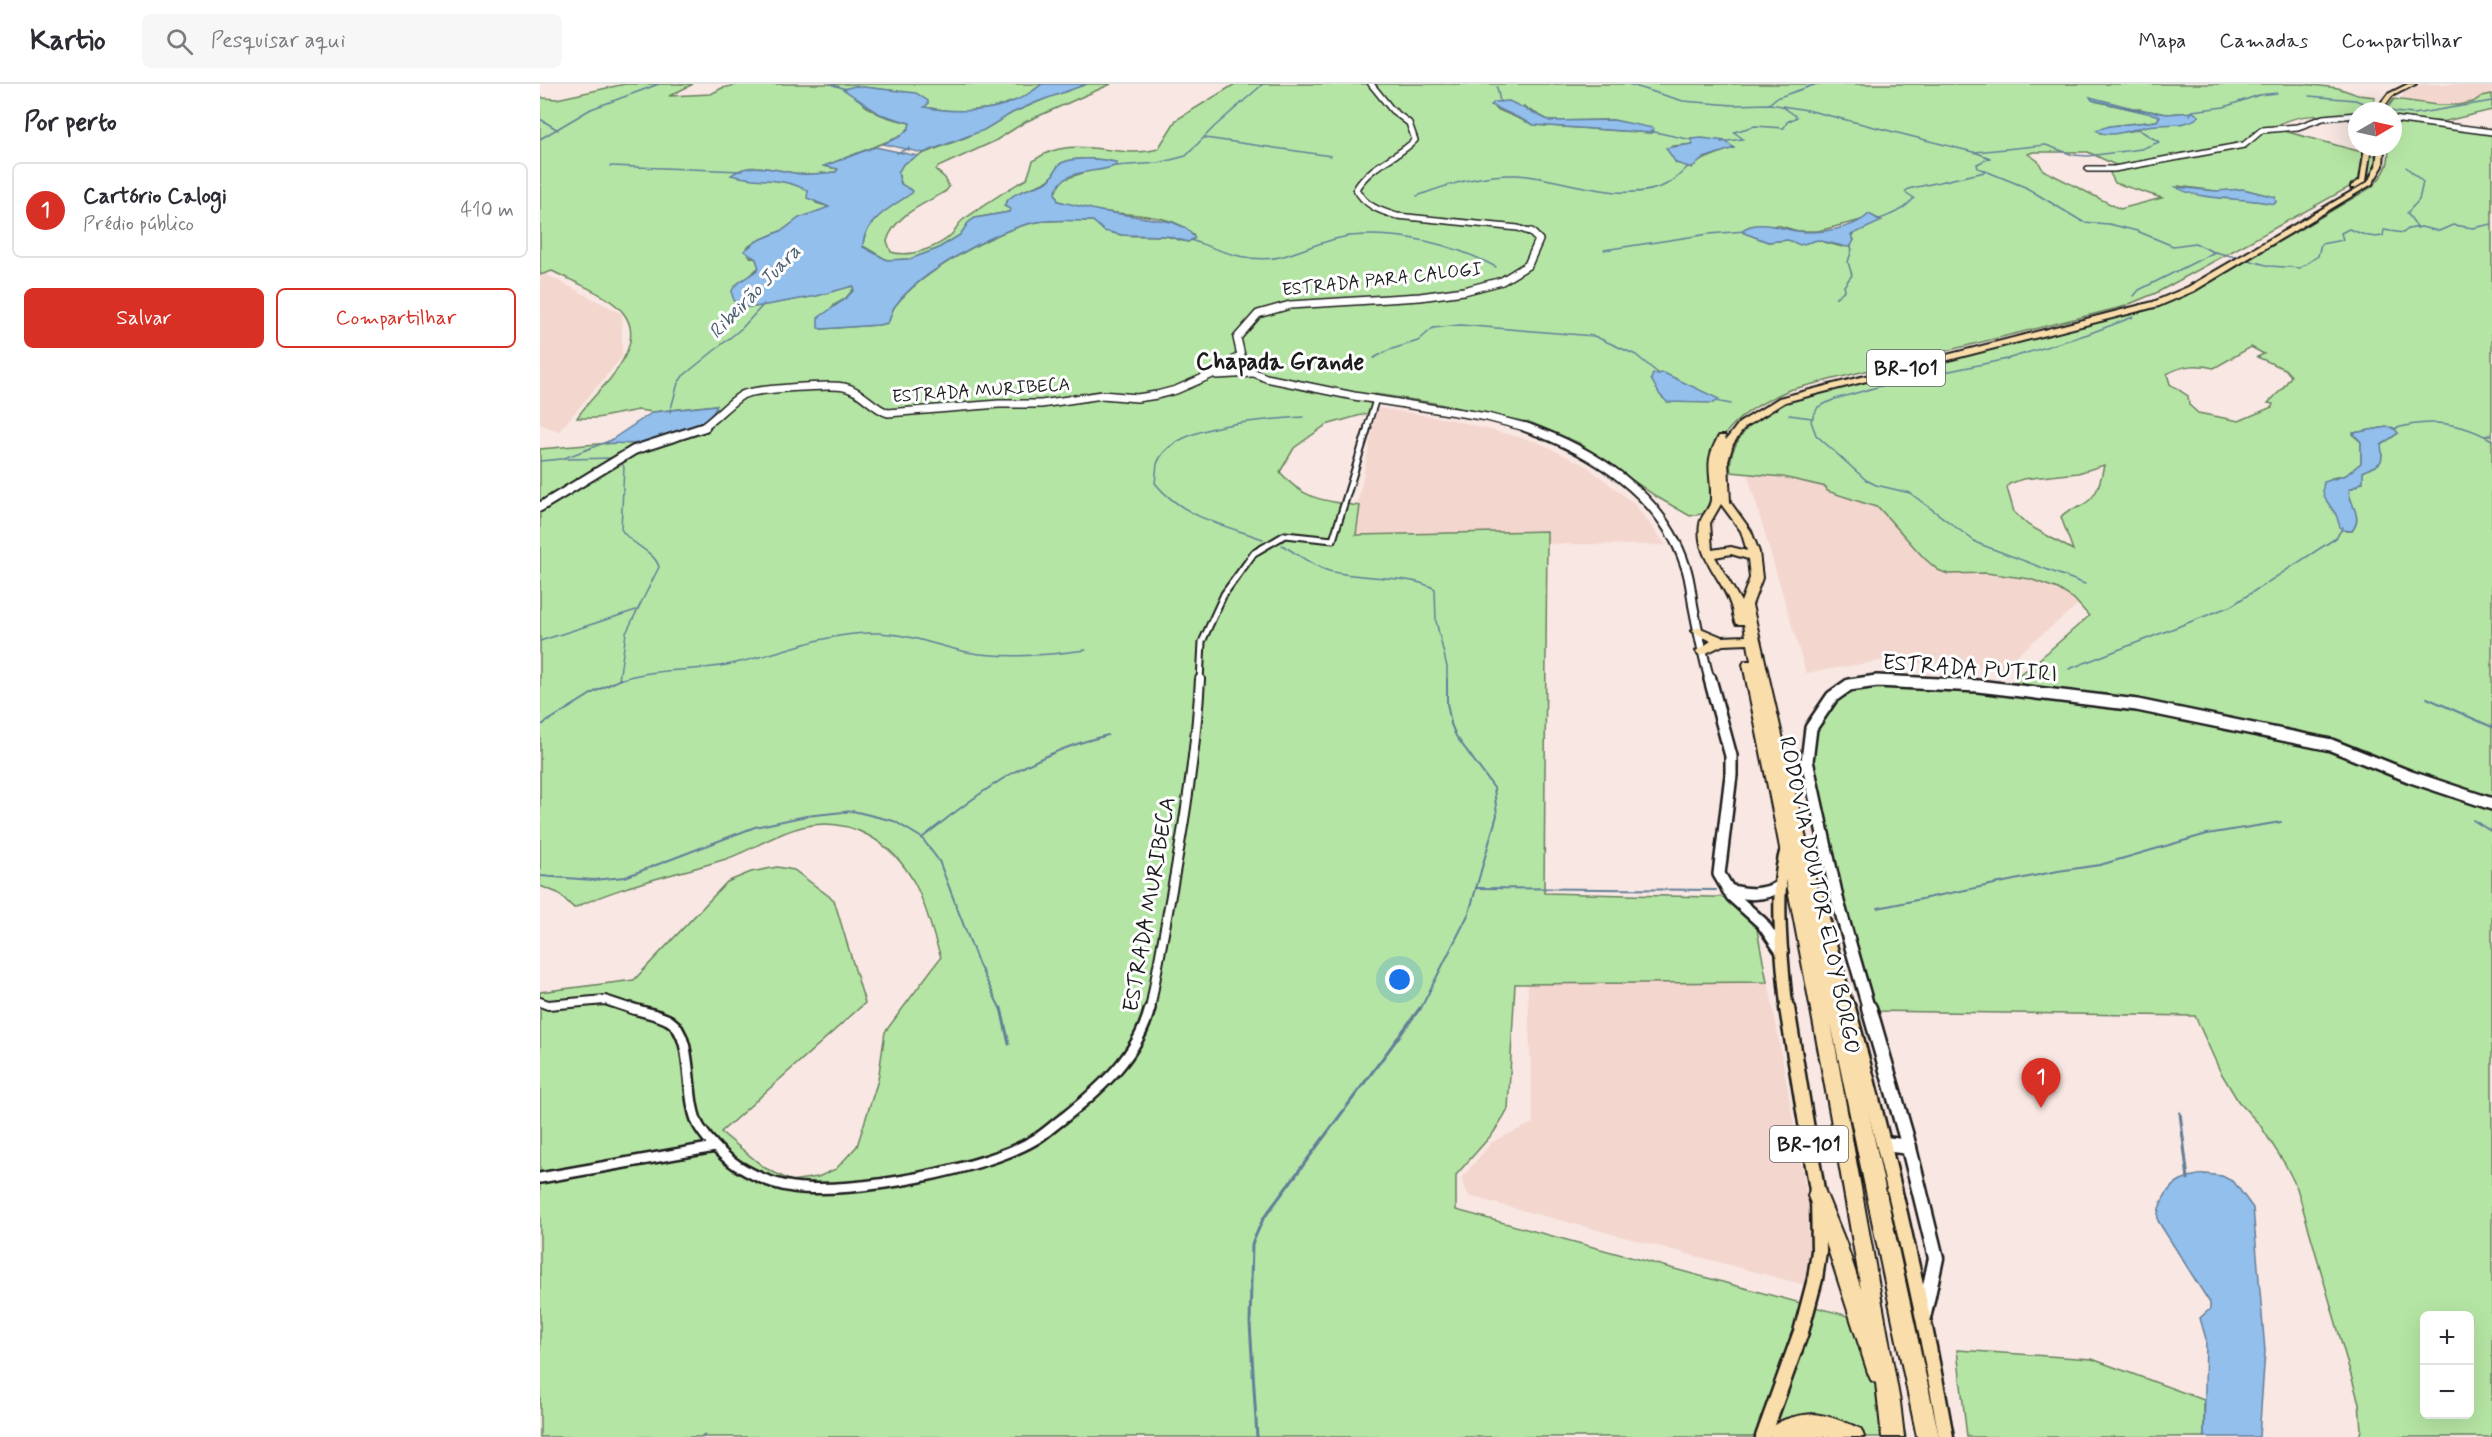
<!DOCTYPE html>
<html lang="pt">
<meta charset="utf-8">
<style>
:root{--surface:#fff;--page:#f7f7f7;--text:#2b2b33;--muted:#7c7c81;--line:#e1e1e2;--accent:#d93025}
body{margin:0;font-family:Mynerve,sans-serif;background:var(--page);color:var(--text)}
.controls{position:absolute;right:18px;bottom:18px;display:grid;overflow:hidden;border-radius:9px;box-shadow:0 6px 24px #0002}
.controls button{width:54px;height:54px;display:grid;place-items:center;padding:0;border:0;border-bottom:2px solid var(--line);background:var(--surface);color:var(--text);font:30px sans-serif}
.compass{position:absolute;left:1808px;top:18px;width:54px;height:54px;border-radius:50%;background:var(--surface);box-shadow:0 6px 24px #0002;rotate:81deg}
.you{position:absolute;left:860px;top:896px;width:21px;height:21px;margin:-15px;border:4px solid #fff;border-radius:50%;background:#1a73e8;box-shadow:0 0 0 9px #1a73e833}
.badge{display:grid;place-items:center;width:39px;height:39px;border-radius:50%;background:var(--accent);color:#fff;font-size:20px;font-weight:700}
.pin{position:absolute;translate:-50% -50px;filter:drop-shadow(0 2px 3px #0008)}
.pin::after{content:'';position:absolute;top:32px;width:21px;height:18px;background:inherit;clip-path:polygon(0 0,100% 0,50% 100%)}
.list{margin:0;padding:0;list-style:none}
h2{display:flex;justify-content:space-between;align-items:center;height:78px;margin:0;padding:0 24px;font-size:26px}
h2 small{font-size:20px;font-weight:400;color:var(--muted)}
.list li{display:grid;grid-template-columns:39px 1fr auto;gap:18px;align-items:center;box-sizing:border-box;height:96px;margin:0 12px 12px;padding:0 12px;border:2px solid var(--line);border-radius:9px}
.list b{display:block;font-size:22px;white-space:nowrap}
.list p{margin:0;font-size:20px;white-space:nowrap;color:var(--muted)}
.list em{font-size:20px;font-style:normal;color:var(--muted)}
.actions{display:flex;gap:12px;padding:18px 24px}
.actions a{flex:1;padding:14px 0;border:2px solid var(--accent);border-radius:9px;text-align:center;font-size:21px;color:var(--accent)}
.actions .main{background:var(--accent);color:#fff}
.icon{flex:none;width:33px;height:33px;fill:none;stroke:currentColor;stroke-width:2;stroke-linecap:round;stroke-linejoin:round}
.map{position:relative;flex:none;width:1952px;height:1353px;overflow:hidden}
header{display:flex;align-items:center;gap:36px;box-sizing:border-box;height:84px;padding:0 30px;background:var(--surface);border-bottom:2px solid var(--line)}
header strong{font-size:28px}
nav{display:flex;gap:33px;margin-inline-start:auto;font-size:21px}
.search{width:420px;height:54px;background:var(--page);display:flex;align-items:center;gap:15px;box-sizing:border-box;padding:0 21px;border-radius:9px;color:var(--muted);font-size:22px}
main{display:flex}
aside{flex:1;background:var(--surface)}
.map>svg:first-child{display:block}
.built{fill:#f3d6ce}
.green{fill:#b5e5a4;stroke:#688060;stroke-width:1.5;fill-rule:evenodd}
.water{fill:#93bfec;stroke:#637e99;stroke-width:1.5}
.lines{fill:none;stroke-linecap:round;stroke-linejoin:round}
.stream-far2{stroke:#637e99;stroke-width:1.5}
.stream-far1{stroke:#637e99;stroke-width:2}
.stream{stroke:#637e99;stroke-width:3}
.street-far3-casing{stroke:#1c1c1c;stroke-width:8}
.street-far2-casing{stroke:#1c1c1c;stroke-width:9}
.street-far1-casing{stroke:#1c1c1c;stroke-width:12}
.street-casing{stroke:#1c1c1c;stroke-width:14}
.secondary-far4-casing{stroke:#1c1c1c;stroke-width:8}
.secondary-far3-casing{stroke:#1c1c1c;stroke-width:10}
.secondary-far2-casing{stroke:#1c1c1c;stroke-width:12}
.secondary-far1-casing{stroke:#1c1c1c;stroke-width:16}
.secondary-casing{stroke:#1c1c1c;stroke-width:19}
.primary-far1-casing{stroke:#1c1c1c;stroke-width:16}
.primary-casing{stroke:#1c1c1c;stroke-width:19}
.highway-casing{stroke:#1c1c1c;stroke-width:4}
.street-far3{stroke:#fff;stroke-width:4.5}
.street-far2{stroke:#fff;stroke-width:5}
.street-far1{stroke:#fff;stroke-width:8}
.street{stroke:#fff;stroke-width:9}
.secondary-far4{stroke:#fff;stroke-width:5}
.secondary-far3{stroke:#fff;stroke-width:7}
.secondary-far2{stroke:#fff;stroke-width:8}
.secondary-far1{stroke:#fff;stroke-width:11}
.secondary{stroke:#fff;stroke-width:14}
.primary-far1{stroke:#f9deab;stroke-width:11}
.primary{stroke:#f9deab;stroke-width:14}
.highway{fill:#f9deab;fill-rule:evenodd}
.labels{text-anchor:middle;stroke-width:6;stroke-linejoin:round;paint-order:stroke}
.far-street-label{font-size:18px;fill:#1c1c1c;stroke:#fff}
.far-water-label{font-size:20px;font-style:italic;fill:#4c5d6f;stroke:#fff}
.shield{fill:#fff;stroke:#606060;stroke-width:1.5}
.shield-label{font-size:21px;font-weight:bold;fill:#1c1c1c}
.street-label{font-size:22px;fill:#1c1c1c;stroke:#fff}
.far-district-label{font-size:24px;font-weight:bold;fill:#1c1c1c;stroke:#fff}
</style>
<header>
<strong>Kartio</strong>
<div class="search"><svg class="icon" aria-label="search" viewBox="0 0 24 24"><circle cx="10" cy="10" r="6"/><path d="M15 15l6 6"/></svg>Pesquisar aqui</div>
<nav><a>Mapa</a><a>Camadas</a><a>Compartilhar</a></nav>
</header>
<main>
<aside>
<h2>Por perto<small></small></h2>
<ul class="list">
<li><span class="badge">1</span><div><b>Cartório Calogi</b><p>Prédio público</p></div><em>410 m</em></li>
</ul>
<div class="actions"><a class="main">Salvar</a><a>Compartilhar</a></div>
</aside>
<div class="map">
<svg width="1952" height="1353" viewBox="0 0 1952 1353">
<rect width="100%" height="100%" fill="#f8e7e2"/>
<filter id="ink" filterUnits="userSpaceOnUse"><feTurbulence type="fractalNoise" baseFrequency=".0167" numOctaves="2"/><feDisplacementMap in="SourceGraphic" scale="12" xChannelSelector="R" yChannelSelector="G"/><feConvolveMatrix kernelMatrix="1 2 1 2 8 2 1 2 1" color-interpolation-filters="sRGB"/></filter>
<g filter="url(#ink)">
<g class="built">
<path d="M1883 0H1952V15L1913 28 1861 15 1864 8Z"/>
<path d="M5 190 82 230V273L19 347 0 340V192Z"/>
<path d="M837 324 908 335 998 358 1048 383 1094 420 1126 461 810 458Z"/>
<path d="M1274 365 1553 508 1460 585 1345 576 1266 589 1208 392Z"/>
<path d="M987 884 1226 885 1284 1206 929 1112 921 1095 952 1058 993 1039Z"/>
</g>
<g class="green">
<path d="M85 0H153L129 12 171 10 182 4 201 0H502L483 14 453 24 417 28 383 23 367 8 322 3 321 17C332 31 353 35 370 39L369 44 359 53 284 82 298 85 296 88C285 89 273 91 262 90 238 88 214 75 192 91L232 95 258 101 268 107 276 119 290 123 260 134 243 146 217 157 206 164 210 173 216 175 219 183 208 193 195 214 196 223C222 223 249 217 275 212 288 210 302 200 315 203L305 215 294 221 282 245 338 241 348 239C351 233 351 227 355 222 380 189 456 146 497 138 516 135 534 136 553 137 575 158 597 150 625 152 632 153 640 157 648 158L654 151C632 128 588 132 559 127 545 125 531 121 518 117L515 109 522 96 575 78C560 75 539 73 524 78 514 81 516 92 507 97 494 105 471 107 464 122L471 125 469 128 435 134 428 139 420 151 397 165 370 175 347 176 323 162C323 141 348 122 366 113L358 89 363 80 374 73 427 53 472 29 523 7 547 0H571L485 38 455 57 398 83 396 86 405 94 409 103 406 107C385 120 355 130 347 157L351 168C369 174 398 164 412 150 416 145 418 139 424 135 444 122 464 106 487 95L493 77C533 47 576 77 618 65L636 36 695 0H1763L1798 4 1818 11 1835 13 1829 27H1817V38C1788 30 1759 27 1733 44L1840 73 1834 86 1824 95 1616 209 1582 223 1249 306C1189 333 1162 358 1178 427L1150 432 1117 413 1039 359 992 339 894 319 835 310 832 328 786 341 754 364 740 388C763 416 785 417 820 422L816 451 1007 447 1004 809 1211 814 1227 898 975 900 968 1025 954 1048 916 1091V1126L1338 1240 1348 1267 1366 1353H0V908L94 896 187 798 211 788 237 783 254 786 294 816 325 919 181 1048 225 1084 251 1097 278 1093 296 1085 317 1062 338 996 345 948 401 873C392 849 387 822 375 800 353 758 309 731 262 743 234 750 212 766 186 775 135 791 82 801 34 824L18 809 0 802V365L81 358 102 360 162 339 169 335 176 321 113 328 98 326 57 334H37C46 320 59 308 70 295 123 229 65 213 12 187L0 191V11L3 14 17 15ZM1554 17 1627 30 1641 29 1592 47 1561 49 1570 42 1617 37 1620 31ZM984 23 1010 37 1073 36 1113 45 1111 49 994 41 954 24ZM1153 60 1194 63 1160 77 1133 62ZM1493 68H1548L1582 84 1569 87 1575 99 1622 114 1580 125 1503 86 1498 77 1488 70ZM1638 102 1676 107 1707 106 1735 113V119L1667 111 1649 108ZM1333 133 1341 136 1311 151 1314 156 1302 163 1277 156 1265 159 1248 156 1228 158 1204 149 1237 141 1258 147H1278Z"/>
<path d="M1952 10V26L1906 37 1880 38 1952 47V1353H1819L1821 1346 1819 1319 1757 1104 1745 1080 1720 1041 1698 1017 1680 987 1655 932 1333 927 1264 678 1279 624 1298 602 1322 594 1468 603 1478 597 1476 592 1488 585 1549 532 1534 515 1518 505 1490 495 1446 489 1408 490 1398 486 1384 474 1339 424 1287 407 1286 403 1243 393 1191 388C1186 363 1211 336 1232 324 1244 316 1262 313 1276 308L1622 220 1671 198 1832 103C1844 90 1851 81 1848 63H1853V27H1845L1854 15 1897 21H1918L1933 18 1942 12ZM1711 263 1724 270 1717 273 1745 285 1751 292 1743 304 1728 319 1733 320 1732 323 1699 337 1658 329 1649 321 1648 312 1630 300 1627 290C1643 281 1656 280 1674 284ZM1847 343 1857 350 1841 361C1844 382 1839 379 1823 388L1822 398 1809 406C1809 421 1824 433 1812 447H1806L1795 428 1791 394 1806 391 1821 379V358L1813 351 1814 349ZM1564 381C1560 399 1558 413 1541 422 1533 426 1527 425 1521 433L1533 466 1488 441 1474 428 1467 404 1469 400 1483 395 1538 389ZM1884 1232H1930V1330H1884Z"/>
<path d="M1417 1266 1552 1275 1664 1316V1353H1427Z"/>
</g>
<g class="water">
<path d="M502 0H547L497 18 472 29 444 46 383 69 343 60 359 53 369 44 370 39 340 30 303 5 315 2 376 9 388 17V20L384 23C425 31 469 28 502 0Z"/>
<path d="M1550 13 1596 25 1627 30 1653 28 1659 32C1647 44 1624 39 1608 42 1593 45 1568 56 1556 46L1570 42 1617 37 1620 32 1552 16Z"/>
<path d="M969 17 1010 37 1073 36 1113 44 1112 49 994 41 951 21 955 18Z"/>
<path d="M1162 54 1185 57 1194 64 1164 74 1152 84 1136 79 1126 64 1153 60 1151 55Z"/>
<path d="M335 63 378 72 363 80 358 89 361 100 373 107 372 109C353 122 322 137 323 163L347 176 370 175 397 165 420 151 428 139 435 134 469 128 470 125 464 122C470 107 494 105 507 98 516 92 514 81 524 78 539 73 560 75 575 78L577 81C557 91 524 82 515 109L518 117 560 127 632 138 646 144 655 154 648 158 627 152 582 151 564 147 553 137C534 137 516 135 497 138 457 145 379 189 355 222 351 227 351 233 348 239L338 241 282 245 278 244V234L305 215 314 206 313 202 277 212 215 223H196C195 219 193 214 192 210 190 199 214 191 219 184L216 175 204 167 217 157 243 146 259 134 289 123 267 114 268 107C243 92 217 99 191 91 213 75 238 88 262 90 273 91 285 89 296 88L298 85 284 82Z"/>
<path d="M1636 103 1676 107 1703 105 1735 113 1736 118 1734 120C1707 113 1656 117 1636 103Z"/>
<path d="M1329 130 1342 137 1311 151 1314 156 1311 162 1307 163 1277 156 1260 161 1248 156 1228 158 1204 149 1202 146C1218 135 1239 144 1257 147 1278 150 1314 145 1329 130Z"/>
<path d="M1124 289 1179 315 1173 319 1127 318 1120 311 1111 295 1113 290Z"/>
<path d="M177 321C171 343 124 356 103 359 91 361 77 358 65 360L113 328Z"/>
<path d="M1847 343 1854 344 1858 349 1841 361C1844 383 1840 378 1823 388V398L1809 406C1809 421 1824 432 1812 447L1802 446C1797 440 1799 435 1795 429 1788 419 1780 411 1784 398L1806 391 1821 379V358L1813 349Z"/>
<path d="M1665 1090 1682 1092 1694 1098 1713 1124 1725 1267 1719 1353H1664L1666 1255 1660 1234 1670 1225V1219L1618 1137C1616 1123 1628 1102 1641 1096 1649 1092 1657 1091 1665 1090Z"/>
</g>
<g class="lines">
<g class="stream-far2">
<path d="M290 0 306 5"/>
<path d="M1088 0 1143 17 1193 21 1229 20 1267 26 1437 69 1450 74 1437 80 1438 84 1485 103 1543 138 1569 140 1597 147 1633 162 1655 159 1671 167 1699 174"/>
<path d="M957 3 960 18"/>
<path d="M1769 12 1815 16 1826 20"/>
<path d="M1229 20 1236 14 1277 0"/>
<path d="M1853 28 1874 30 1952 17"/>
<path d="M1650 31 1652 27 1684 23 1719 11 1737 9"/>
<path d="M0 35 18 46"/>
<path d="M1110 47 1152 56"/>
<path d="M665 54 791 72"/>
<path d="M0 55 51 25 119 0"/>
<path d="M1181 58 1203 55 1194 48 1215 42 1244 44 1247 38 1257 33 1243 23"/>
<path d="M1435 68 1506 61 1533 71 1548 72 1601 65 1619 58 1596 44"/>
<path d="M357 69 369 64"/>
<path d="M70 82 202 87"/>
<path d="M576 82 619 79 646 72 674 43 723 0"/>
<path d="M1866 83 1883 98 1879 116 1867 129 1878 144"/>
<path d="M877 112C908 100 942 90 976 91 1023 93 1087 124 1131 98 1137 94 1142 88 1148 83"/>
<path d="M1337 136C1351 131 1364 126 1374 114L1365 108 1368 105 1445 88"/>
<path d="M651 156C679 166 709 180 740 173 764 167 785 155 810 152 859 147 913 160 956 183"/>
<path d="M1064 166 1169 150 1205 147"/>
<path d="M1704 175 1730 182 1760 184 1778 172 1781 160 1803 156 1801 149 1809 145C1821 149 1830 155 1843 152L1844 146 1863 149 1868 145 1881 143 1899 147 1913 141 1933 144 1952 140"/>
<path d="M1594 212 1599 206 1675 168"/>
<path d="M1295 214 1305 206 1304 202 1312 191 1308 178 1312 165 1310 162"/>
<path d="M834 274 849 266 878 257 893 244 920 241 1054 252 1096 271 1119 290"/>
<path d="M1175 317 1191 320"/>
<path d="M130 328 138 299 143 292 202 244 224 220"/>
<path d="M1249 331 1272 334"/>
<path d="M1853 345C1888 334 1921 338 1952 356"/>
<path d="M1945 352 1952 350"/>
<path d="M22 375 69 357"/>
<path d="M27 375 75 374"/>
<path d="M0 377 21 375"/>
<path d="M723 455C684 441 642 433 615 399 616 393 616 386 617 380 631 339 727 336 763 333"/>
<path d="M742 461C756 469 771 481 786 486 819 497 868 489 895 505L896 537 907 583V597"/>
<path d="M1545 500 1437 459 1370 409 1336 401 1326 396 1276 351 1271 337 1278 323 1295 315 1348 300 1467 275 1548 250 1593 233"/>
<path d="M0 557 96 526"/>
<path d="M1529 585 1691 522 1796 454 1803 443"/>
<path d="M79 596 86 549 119 483C114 466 90 461 81 445L84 383 80 376"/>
<path d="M77 597C112 584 150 588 186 581 237 572 285 547 338 549 369 550 397 562 427 568 466 575 507 571 546 566"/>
</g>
<g class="stream-far1">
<path d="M1887 614 1952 643"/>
<path d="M0 642 56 607 81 595"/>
<path d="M1933 736 1952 748"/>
<path d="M382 754C443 705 490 670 568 651"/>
<path d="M0 792 53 796 85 793 215 743 266 732 313 727 354 737 382 754 399 777 439 881 461 926"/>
<path d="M936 804 1176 806"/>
<path d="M1338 824 1518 787 1560 781 1667 750 1741 738"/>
<path d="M880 926 929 829 957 731 954 704 916 652 911 640 907 619V595"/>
</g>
<g class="stream">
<path d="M461 924 469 960"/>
<path d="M1640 1029 1648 1095"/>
<path d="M162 1353 164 1351"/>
<path d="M717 1353 710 1239 712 1160 723 1135 880 924"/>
</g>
<defs>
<path id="street-far3" d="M827 344 836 315"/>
<path id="street-far2" d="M660 597 662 558 684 510 714 469 745 451 793 456 828 343"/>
<g id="street-far1">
<path d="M0 918 8 921 65 916 95 926"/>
<path d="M610 926C629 817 654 706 660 595"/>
</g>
<g id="street">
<path d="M91 924C102 928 119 930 130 937 156 954 143 1017 160 1044 169 1058 184 1073 198 1082 216 1093 233 1100 253 1103 312 1111 445 1086 496 1055 506 1049 515 1040 525 1033 562 1003 598 972 610 924"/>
<path d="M0 1094 175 1063"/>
</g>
<g id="secondary-far4">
<path d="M831 0 852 26 869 39 875 56C857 75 832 79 816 105 825 122 840 127 857 132L978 144 994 150"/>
<path d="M1853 35 1952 48"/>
<path d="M1548 85H1574L1704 61 1722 46 1758 43 1783 34 1817 31"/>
</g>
<g id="secondary-far3">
<path d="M677 291 712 289"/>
<path d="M162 344C176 334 188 320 202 311 213 305 291 300 304 303 321 306 332 324 348 329L459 320H501L562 311 597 314 617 311 636 306 684 285 698 273"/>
<path d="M989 344 947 333 814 312 726 294 712 288 703 280 697 254 718 230 750 221 880 213 924 207 962 197 988 181 999 156 991 148"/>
</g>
<g id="secondary-far2">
<path d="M985 343C1052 366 1122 410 1145 481 1150 493 1151 508 1153 521 1158 547 1163 572 1170 597"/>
<path d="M0 423 94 366 165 343"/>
</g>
<g id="secondary-far1">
<path d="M1170 595 1191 672V691L1179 790 1192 812 1222 839 1242 868"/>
<path d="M1188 806C1207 811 1223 812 1241 802"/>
<path d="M1329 926 1298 818 1267 677 1271 644 1292 613 1309 601 1337 597 1438 602 1597 621 1791 661 1871 693 1952 720"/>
</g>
<g id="secondary">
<path d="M1329 924 1366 1052 1396 1174 1384 1230"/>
<path d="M1345 1060 1369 1063"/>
</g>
<g id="primary-far1">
<path d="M1247 764C1233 803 1243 884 1247 926"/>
<path d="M1278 814 1308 926"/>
</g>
<g id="primary">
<path d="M1308 924C1347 1067 1380 1207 1406 1353"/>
<path d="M1223 1353 1261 1248 1275 1195 1279 1167 1278 1112 1247 924"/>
</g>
<g id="highway">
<path d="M1868 0H1876L1852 12 1841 27H1835L1848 10Z"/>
<path d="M1825 63H1831L1826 97 1815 104H1811V102L1820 96Z"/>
<path d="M1838 63H1844L1843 82 1832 100 1654 207 1619 222 1245 318 1205 343 1193 360 1188 377 1190 418 1211 447 1219 468 1222 494 1212 521 1322 998 1399 1353H1377L1291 939 1360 1318 1364 1353H1342L1336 1299 1331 1296 1328 1289 1286 1159 1268 1112 1270 1105 1277 1103 1284 1105 1306 1159 1321 1205C1285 995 1246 788 1203 580L1205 577H1211L1208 560 1183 561 1162 571 1158 570 1156 567 1171 557 1152 547 1158 543 1182 553 1206 552 1204 540H1196C1193 534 1193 528 1191 522 1182 493 1155 473 1160 440 1161 431 1171 424 1171 415 1172 388 1163 379 1179 352H1185L1186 356 1199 339 1239 314 1613 218 1648 203 1828 98 1836 82ZM1181 420 1201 447 1207 467 1191 463 1172 466 1170 439ZM1191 470 1208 475 1210 494 1201 518 1175 473Z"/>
<path d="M1274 1330C1291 1332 1305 1338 1321 1345L1324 1353H1224C1231 1336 1257 1331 1274 1330Z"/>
</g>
</defs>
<use href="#street-far3" class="street-far3-casing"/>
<use href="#street-far2" class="street-far2-casing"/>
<use href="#street-far1" class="street-far1-casing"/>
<use href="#street" class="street-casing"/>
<use href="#secondary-far4" class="secondary-far4-casing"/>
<use href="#secondary-far3" class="secondary-far3-casing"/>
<use href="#secondary-far2" class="secondary-far2-casing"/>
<use href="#secondary-far1" class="secondary-far1-casing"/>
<use href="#secondary" class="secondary-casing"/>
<use href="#primary-far1" class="primary-far1-casing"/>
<use href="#primary" class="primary-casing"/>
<use href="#highway" class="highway-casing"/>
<use href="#street-far3" class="street-far3"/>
<use href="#street-far2" class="street-far2"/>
<use href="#street-far1" class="street-far1"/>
<use href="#street" class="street"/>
<use href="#secondary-far4" class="secondary-far4"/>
<use href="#secondary-far3" class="secondary-far3"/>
<use href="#secondary-far2" class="secondary-far2"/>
<use href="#secondary-far1" class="secondary-far1"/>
<use href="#secondary" class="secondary"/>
<use href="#primary-far1" class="primary-far1"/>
<use href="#primary" class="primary"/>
<use href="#highway" class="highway"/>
</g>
</g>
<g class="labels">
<g class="far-street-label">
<text transform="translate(842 195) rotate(-6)" y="6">ESTRADA PARA CALOGI</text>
<text transform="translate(441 306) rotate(-4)" y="6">ESTRADA MURIBECA</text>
</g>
<g class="far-water-label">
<text transform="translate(214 207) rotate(-46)" y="7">Ribeirão Juara</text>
</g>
<g class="shield">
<rect x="1327" y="266" width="78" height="36" rx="4.5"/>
<rect x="1230" y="1042" width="78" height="36" rx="4.5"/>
</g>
<g class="shield-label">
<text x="1366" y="291">BR-101</text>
<text x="1269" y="1067">BR-101</text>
</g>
<g class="street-label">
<text transform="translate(1430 583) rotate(4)" y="8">ESTRADA PUTIRI</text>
<text transform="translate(1281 811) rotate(78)" y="8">RODOVIA DOUTOR ELOY BORGO</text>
<text transform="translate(608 820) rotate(-80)" y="8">ESTRADA MURIBECA</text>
</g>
<g class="far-district-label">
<text x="740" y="285">Chapada Grande</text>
</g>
</g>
</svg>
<div class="controls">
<button>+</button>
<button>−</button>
</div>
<svg class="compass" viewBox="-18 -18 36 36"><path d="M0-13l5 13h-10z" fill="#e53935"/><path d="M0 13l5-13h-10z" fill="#7c7c81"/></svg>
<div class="you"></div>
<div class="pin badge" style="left:1501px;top:1024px">1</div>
</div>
</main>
